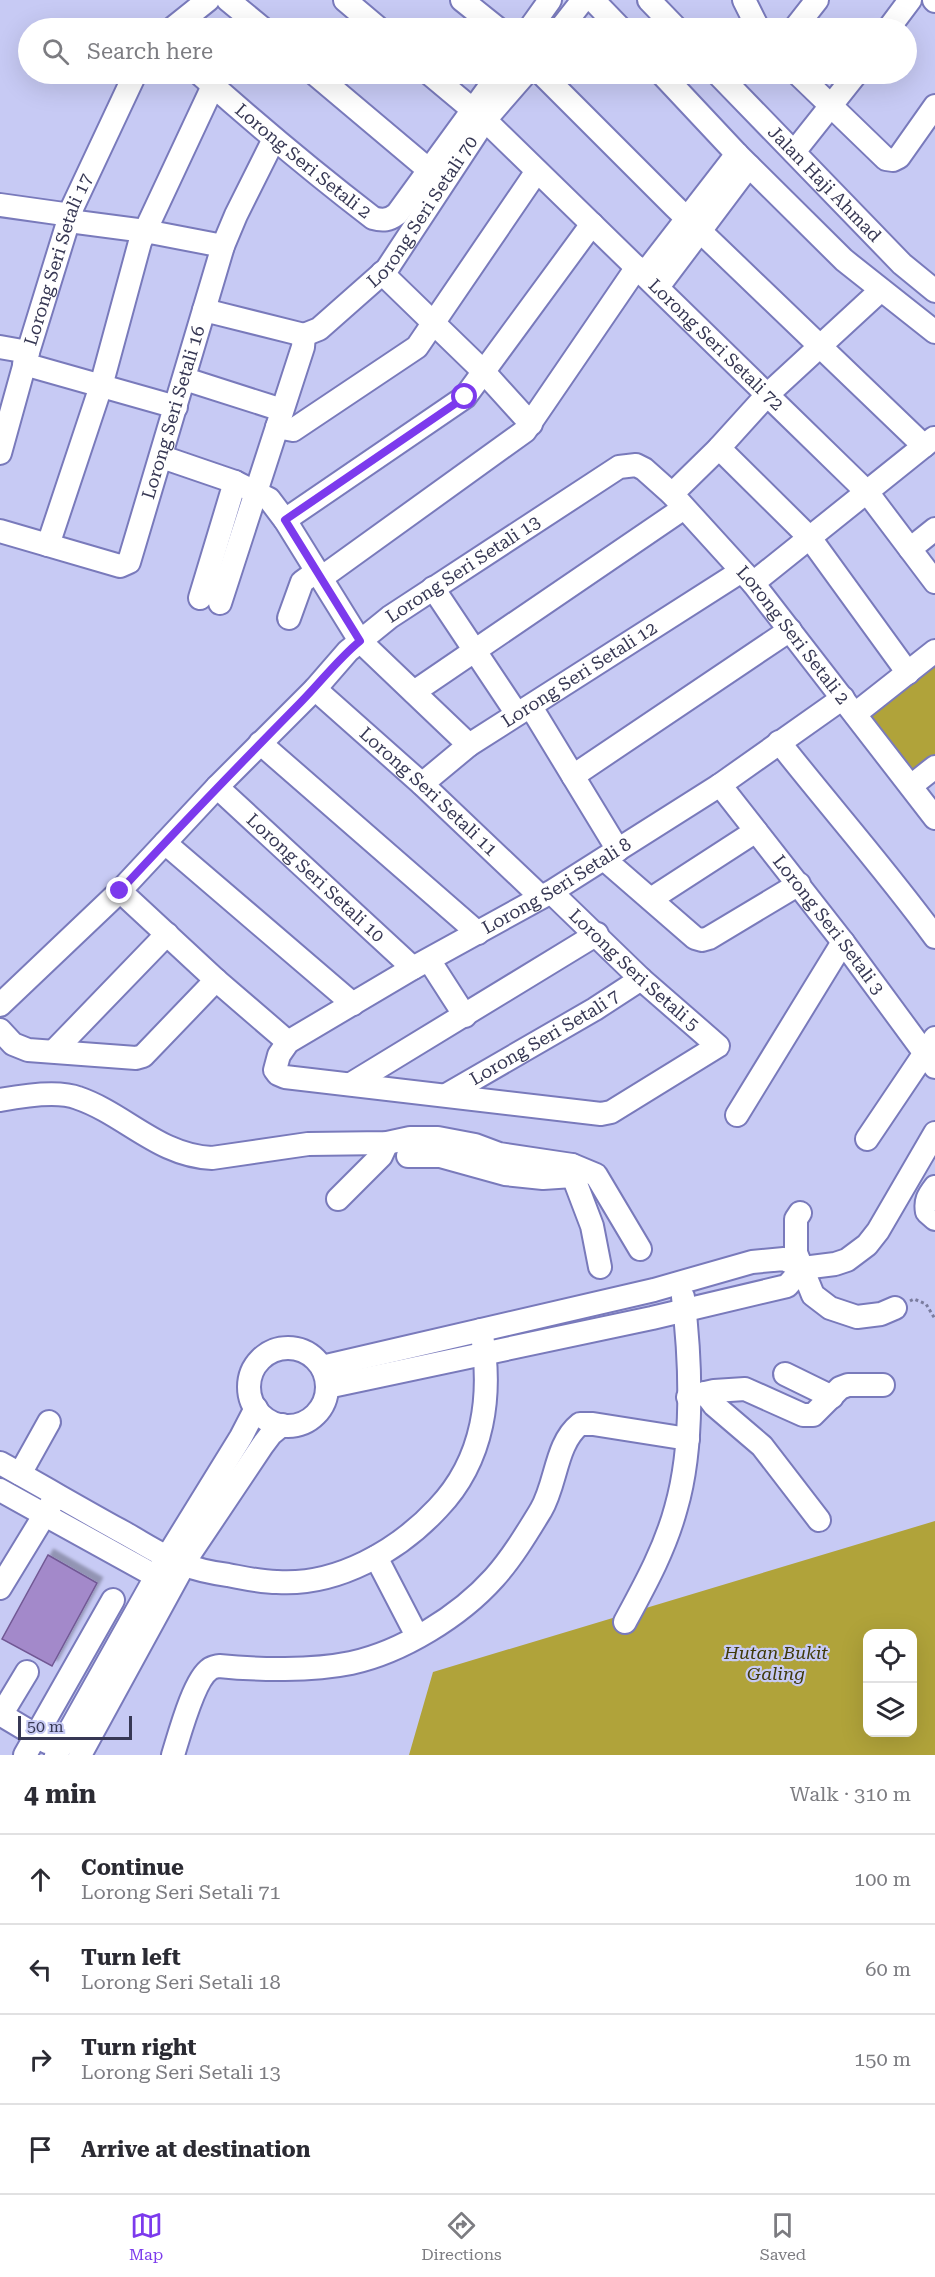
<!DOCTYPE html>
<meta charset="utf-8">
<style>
:root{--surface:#fff;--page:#f7f7f7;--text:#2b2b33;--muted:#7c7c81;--line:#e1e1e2;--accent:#7c3aed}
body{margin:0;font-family:"Roboto Serif",serif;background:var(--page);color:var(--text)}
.controls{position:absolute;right:18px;bottom:18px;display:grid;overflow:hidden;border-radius:12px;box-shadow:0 6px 24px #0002}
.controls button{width:54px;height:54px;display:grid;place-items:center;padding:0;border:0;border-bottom:2px solid var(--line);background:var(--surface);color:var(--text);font:30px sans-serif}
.scale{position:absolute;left:18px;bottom:15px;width:114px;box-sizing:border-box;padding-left:6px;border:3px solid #373854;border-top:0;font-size:16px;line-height:21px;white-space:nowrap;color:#373854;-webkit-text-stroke:4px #c7caf4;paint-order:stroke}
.stop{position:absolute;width:18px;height:18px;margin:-14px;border:4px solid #7c3aed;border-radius:50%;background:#fff}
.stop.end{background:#7c3aed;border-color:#fff;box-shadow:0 2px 6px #0008}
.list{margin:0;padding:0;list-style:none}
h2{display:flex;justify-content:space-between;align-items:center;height:78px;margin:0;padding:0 24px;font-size:26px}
h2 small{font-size:20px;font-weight:400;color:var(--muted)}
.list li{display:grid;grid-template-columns:39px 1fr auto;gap:18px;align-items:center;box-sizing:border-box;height:90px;padding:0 24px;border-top:2px solid var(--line)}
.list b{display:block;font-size:22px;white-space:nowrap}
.list p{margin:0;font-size:20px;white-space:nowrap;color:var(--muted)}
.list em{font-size:20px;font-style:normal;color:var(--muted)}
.icon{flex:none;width:33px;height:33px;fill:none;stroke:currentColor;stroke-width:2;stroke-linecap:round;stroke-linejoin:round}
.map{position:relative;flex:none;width:935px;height:1755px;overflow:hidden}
.search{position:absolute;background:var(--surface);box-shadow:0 6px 24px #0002;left:18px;right:18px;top:18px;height:66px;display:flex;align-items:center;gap:15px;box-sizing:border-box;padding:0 21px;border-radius:33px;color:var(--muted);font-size:22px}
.sheet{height:438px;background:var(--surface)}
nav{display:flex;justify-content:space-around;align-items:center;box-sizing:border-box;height:84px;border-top:2px solid var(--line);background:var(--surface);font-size:16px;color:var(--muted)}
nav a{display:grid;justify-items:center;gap:3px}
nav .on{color:var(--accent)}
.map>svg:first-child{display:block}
.green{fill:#b0a33a;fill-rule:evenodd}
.building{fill:#a389ca;stroke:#715894;stroke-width:1.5;filter:url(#shadow)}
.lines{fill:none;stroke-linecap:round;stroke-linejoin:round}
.minor-casing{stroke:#797abb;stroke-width:26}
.path{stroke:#7a7c9e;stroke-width:3;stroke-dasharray:3 3;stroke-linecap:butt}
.minor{stroke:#fff;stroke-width:22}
.route{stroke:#7c3aed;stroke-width:8}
.labels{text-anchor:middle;stroke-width:4.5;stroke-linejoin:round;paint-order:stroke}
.street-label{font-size:18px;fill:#373854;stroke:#c7caf4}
.park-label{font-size:18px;font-style:italic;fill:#3f390a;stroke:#c7caf4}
</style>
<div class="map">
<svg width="935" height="1755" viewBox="0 0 935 1755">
<defs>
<filter id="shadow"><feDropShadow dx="5.5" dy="-5.5" stdDeviation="1.5" flood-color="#0004"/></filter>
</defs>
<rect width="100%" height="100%" fill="#c7caf4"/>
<g class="green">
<path d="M935 659V767L915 784 867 710Z"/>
<path d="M935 1521V1755H409L433 1672ZM868 1634H912V1732H868Z"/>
</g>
<path class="building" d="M48 1555 97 1583 52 1666 2 1639Z"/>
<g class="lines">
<defs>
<g id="minor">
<path d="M228 0 262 28"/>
<path d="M345 0 378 28"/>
<path d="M462 0 497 28"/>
<path d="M593 0 620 28"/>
<path d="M649 0 676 28"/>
<path d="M744 0 758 28"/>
<path d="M934 0 935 1"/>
<path d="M173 28 208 0"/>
<path d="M530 28 550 0"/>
<path d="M561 28 583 0"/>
<path d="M795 28 817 0"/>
<path d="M889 28 910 0"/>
<path id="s1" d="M200 74C256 124 313 172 373 218 383 221 389 220 397 214L499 74"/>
<path d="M315 74 429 170"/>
<path id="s2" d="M430 74 485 120 867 492 935 582"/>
<path d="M542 74 675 207 924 446"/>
<path d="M662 74 737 154 844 260 935 332"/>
<path id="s3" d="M718 74 902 264 935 291"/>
<path d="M798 74 886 159 893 160 899 157 935 106"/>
<path d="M794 152 856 74"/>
<path d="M0 205 71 215"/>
<path d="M69 221 145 231 223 246"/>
<path d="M382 273 483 371 531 424"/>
<path d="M644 274 737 154"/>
<path d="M658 287 749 166"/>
<path d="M204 310 304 335"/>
<path id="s4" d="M304 335 319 329 387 269 485 120 525 74"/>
<path d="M0 347 28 352"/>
<path d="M24 364 176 407"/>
<path d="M185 379 282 410"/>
<path d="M277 427 293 430 417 347 537 171"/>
<path d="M719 448 810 538 908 673"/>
<path id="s5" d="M0 453 28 352 73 206 135 74"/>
<path d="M162 457 235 482 269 499 285 520 360 641 469 745"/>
<path d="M672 494 719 448 767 395 881 290"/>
<path d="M285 520 465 397 592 224"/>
<path id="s6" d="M0 531 120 566 129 562 223 246 236 215 274 139"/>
<path d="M48 545 101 386 140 242 213 86"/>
<path d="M910 549 935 529"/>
<path d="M321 578 525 431 637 267"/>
<path d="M753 583 934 438"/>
<path d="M433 588 517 714"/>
<path d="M200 598 235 482"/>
<path d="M220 603 303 347 304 335"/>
<path d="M289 618 302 582 317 571"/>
<path id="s7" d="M315 689 422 784 541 897"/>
<path d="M414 692 684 508"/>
<path d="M531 707 618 850"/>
<path d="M855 714 935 651"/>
<path d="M779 742C831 808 886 870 935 937"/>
<path d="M260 743 478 933"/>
<path d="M573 776 790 630"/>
<path id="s8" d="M422 784 469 745 740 572"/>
<path id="s9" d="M720 785 843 942 935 1067"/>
<path d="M911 786 935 767"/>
<path id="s10" d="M217 787 413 968"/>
<path d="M165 843 353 1004"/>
<path d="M604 859 695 938 702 940 709 938 799 884"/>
<path d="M120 891 216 980 288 1042"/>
<path id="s11" d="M551 892 641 979 718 1046 611 1112 601 1114 285 1077 278 1074 275 1070 279 1055 288 1042 413 968 551 892 720 785 843 698"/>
<path d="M651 899 756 831"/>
<path d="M429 960 465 1016"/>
<path id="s12" d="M0 1005 120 891 217 787 315 689 348 651 390 617 619 467 636 465 644 469 672 494 753 583 935 818"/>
<path d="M0 1030 13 1044 28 1050 136 1058 143 1056 216 980"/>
<path d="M54 1051 167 934"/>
<path d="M351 1084 597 934"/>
<path id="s13" d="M448 1094 595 1009 641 979"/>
<path d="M0 1100C21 1096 58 1090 78 1098 125 1114 159 1156 212 1158L308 1144 387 1143 410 1138H438L475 1145 499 1154 572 1165 596 1175 640 1249"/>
<path d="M737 1115 843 942"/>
<path d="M867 1139 935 1038"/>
<path d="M408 1156H440L505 1174 543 1178 573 1176"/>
<path d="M572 1165 573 1176 592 1226 600 1267"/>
<path d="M935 1187C928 1196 925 1201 927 1212L935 1219"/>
<path d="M338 1199 381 1156 387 1143"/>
<path d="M800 1213 796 1219V1253L813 1295 830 1308 857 1317 881 1314 895 1308"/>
<circle cx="288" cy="1387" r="39"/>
<path d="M322 1367 654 1290 752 1262 784 1259 803 1268 835 1264 847 1260 867 1245 878 1231 935 1133"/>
<path d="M785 1374 832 1397"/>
<path d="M327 1387 652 1318 787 1286 803 1268"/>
<path d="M705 1393 714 1405 762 1446 819 1520"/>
<path d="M688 1397 714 1391 745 1389 803 1415H813L840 1388 848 1385H883"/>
<path d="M0 1463C40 1485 79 1508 119 1530 140 1541 161 1556 183 1564 197 1570 213 1573 228 1575 244 1578 261 1582 277 1582 337 1586 398 1551 438 1508 484 1460 493 1394 481 1330"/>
<path d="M20 1474 49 1422"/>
<path d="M0 1490 168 1583"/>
<path d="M376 1557 417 1636"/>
<path d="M0 1588 53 1501"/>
<path d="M625 1622C645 1585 665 1549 676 1508 694 1446 691 1361 683 1297"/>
<path d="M0 1714 47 1742"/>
<path d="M1 1715 27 1672"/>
<path d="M25 1755 113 1600"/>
<path d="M56 1755 167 1557 241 1437 256 1408"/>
<path d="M80 1755 191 1552 262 1446 271 1434 282 1425"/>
<path d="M173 1755C179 1736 194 1679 210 1669 211 1668 217 1666 219 1666 258 1670 312 1671 351 1663 402 1652 460 1616 494 1578 512 1558 527 1533 541 1510 557 1483 555 1444 580 1424H593L688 1439"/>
</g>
</defs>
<use href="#minor" class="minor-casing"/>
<path class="path" d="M910 1301 914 1299 926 1304 935 1319"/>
<use href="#minor" class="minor"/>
</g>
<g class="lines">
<path class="route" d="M120 891C179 827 239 765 300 703 320 683 338 659 360 641L285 520 465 397"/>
</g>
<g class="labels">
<g class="street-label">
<text dy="6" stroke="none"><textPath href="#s1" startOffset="135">Lorong Seri Setali 2</textPath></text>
<text dy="6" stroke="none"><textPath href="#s3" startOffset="153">Jalan Haji Ahmad</textPath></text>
<text dy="6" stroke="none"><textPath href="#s4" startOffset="174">Lorong Seri Setali 70</textPath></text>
<text dy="6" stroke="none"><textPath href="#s5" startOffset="202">Lorong Seri Setali 17</textPath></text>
<text dy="6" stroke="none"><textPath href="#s2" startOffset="394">Lorong Seri Setali 72</textPath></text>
<text dy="6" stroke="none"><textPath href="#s6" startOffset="291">Lorong Seri Setali 16</textPath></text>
<text dy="6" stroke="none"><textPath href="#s12" startOffset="638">Lorong Seri Setali 13</textPath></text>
<text dy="6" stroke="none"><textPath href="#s12" startOffset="1074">Lorong Seri Setali 2</textPath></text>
<text dy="6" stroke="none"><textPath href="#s8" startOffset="192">Lorong Seri Setali 12</textPath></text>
<text dy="6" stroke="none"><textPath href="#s7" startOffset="153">Lorong Seri Setali 11</textPath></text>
<text dy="6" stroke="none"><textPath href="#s10" startOffset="134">Lorong Seri Setali 10</textPath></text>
<text dy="6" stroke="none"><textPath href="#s11" startOffset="1036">Lorong Seri Setali 8</textPath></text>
<text dy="6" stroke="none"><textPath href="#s9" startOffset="177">Lorong Seri Setali 3</textPath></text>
<text dy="6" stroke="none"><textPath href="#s11" startOffset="114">Lorong Seri Setali 5</textPath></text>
<text dy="6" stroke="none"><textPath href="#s13" startOffset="112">Lorong Seri Setali 7</textPath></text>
</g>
<g class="park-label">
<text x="776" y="1659">Hutan Bukit<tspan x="776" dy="21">Galing</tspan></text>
</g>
</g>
</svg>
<div class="controls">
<button><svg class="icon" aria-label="locate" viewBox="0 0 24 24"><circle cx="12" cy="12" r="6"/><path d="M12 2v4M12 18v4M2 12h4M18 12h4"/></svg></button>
<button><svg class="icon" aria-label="layers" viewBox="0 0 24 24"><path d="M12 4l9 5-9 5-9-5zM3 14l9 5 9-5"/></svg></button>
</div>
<div class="scale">50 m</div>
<div class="stop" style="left:465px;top:397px"></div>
<div class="stop end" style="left:120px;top:891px"></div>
<div class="search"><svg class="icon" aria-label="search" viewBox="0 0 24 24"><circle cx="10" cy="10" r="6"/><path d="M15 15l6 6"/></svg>Search here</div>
</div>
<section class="sheet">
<h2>4 min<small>Walk · 310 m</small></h2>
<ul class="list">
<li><svg class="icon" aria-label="ahead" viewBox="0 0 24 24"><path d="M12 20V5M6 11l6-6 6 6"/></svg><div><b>Continue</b><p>Lorong Seri Setali 71</p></div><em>100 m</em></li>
<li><svg class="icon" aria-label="left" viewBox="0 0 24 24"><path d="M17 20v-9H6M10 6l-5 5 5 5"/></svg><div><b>Turn left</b><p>Lorong Seri Setali 18</p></div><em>60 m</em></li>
<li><svg class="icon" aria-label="right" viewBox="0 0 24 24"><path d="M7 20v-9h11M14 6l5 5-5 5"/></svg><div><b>Turn right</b><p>Lorong Seri Setali 13</p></div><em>150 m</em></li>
<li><svg class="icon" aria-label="arrive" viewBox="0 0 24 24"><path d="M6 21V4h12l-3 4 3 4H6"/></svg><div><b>Arrive at destination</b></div></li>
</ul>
</section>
<nav>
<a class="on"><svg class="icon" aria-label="map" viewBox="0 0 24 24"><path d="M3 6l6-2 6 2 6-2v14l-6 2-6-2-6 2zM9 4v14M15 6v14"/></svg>Map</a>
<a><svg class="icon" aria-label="directions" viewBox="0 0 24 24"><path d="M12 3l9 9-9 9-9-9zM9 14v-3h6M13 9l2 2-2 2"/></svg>Directions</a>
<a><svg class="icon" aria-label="saved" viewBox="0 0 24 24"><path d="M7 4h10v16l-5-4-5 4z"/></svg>Saved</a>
</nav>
